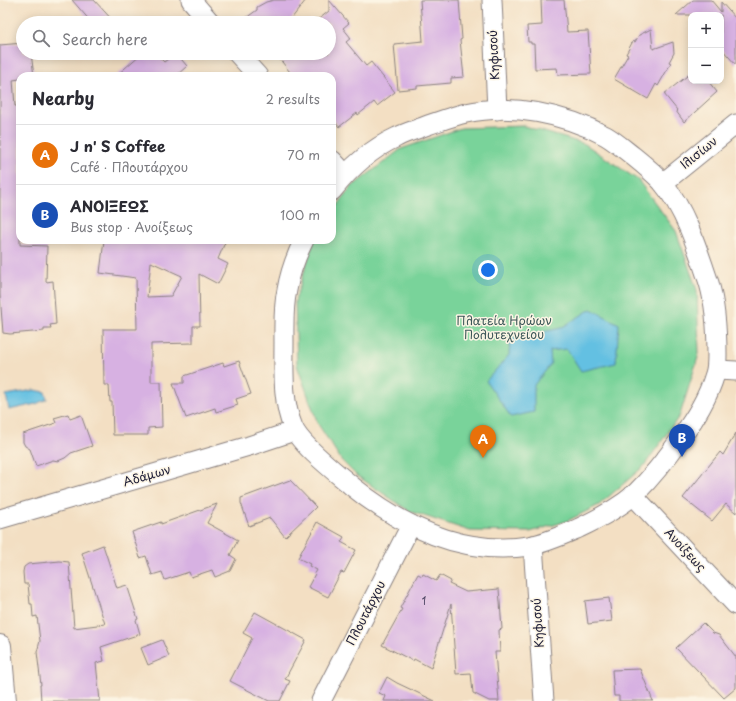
<!DOCTYPE html>
<meta charset="utf-8">
<style>
:root{--surface:#fff;--page:#f2f2f3;--text:#2b2b33;--muted:#7c7c81;--line:#e1e1e2;--accent:#c8321e}
body{margin:0;font-family:"Playpen Sans",sans-serif;background:var(--page);color:var(--text)}
.controls{position:absolute;right:12px;top:12px;display:grid;overflow:hidden;border-radius:8px;box-shadow:0 2px 10px #0003}
.controls button{width:36px;height:36px;display:grid;place-items:center;padding:0;border:0;border-bottom:1px solid var(--line);background:var(--surface);color:var(--text);font:20px sans-serif}
.you{position:absolute;left:488px;top:270px;width:14px;height:14px;margin:-10px;border:3px solid #fff;border-radius:50%;background:#1a73e8;box-shadow:0 0 0 6px #1a73e833}
.badge{display:grid;place-items:center;width:26px;height:26px;border-radius:50%;background:var(--accent);color:#fff;font-size:13px;font-weight:700}
.pin{position:absolute;translate:-50% -33px;filter:drop-shadow(0 1px 2px #0008)}
.pin::after{content:'';position:absolute;top:21px;width:14px;height:12px;background:inherit;clip-path:polygon(0 0,100% 0,50% 100%)}
.list{margin:0;padding:0;list-style:none}
h2{display:flex;justify-content:space-between;align-items:center;height:52px;margin:0;padding:0 16px;font-size:17px}
h2 small{font-size:13px;font-weight:400;color:var(--muted)}
.list li{display:grid;grid-template-columns:26px 1fr auto;gap:12px;align-items:center;box-sizing:border-box;height:60px;padding:0 16px;border-top:1px solid var(--line)}
.list b{display:block;font-size:15px;white-space:nowrap}
.list p{margin:0;font-size:13px;white-space:nowrap;color:var(--muted)}
.list em{font-size:13px;font-style:normal;color:var(--muted)}
.icon{flex:none;width:22px;height:22px;fill:none;stroke:currentColor;stroke-width:2;stroke-linecap:round;stroke-linejoin:round}
.map{position:relative;flex:none;width:736px;height:701px;overflow:hidden}
.search{position:absolute;background:var(--surface);box-shadow:0 2px 10px #0003;left:16px;top:16px;width:320px;height:44px;display:flex;align-items:center;gap:10px;box-sizing:border-box;padding:0 14px;border-radius:22px;color:var(--muted);font-size:15px}
.panel{position:absolute;background:var(--surface);box-shadow:0 2px 10px #0003;left:16px;top:72px;width:320px;height:172px;border-radius:12px}
.map>svg:first-child{display:block}
.green{fill:#79d39a;stroke:#4e7a6a}
.water{fill:#64c0e2;stroke:#43718e}
.building{fill:#d7b1e2;fill-rule:evenodd}
.lines{fill:none;stroke-linecap:round;stroke-linejoin:round}
.minor-casing{stroke:#8a807f;stroke-width:21}
.major-casing{stroke:#8a807f;stroke-width:24}
.minor{stroke:#fff;stroke-width:19}
.major{stroke:#fff;stroke-width:22}
.labels{text-anchor:middle;stroke-width:3;stroke-linejoin:round;paint-order:stroke}
.number-label{font-size:10px;fill:#4f4665}
.street-label{font-size:12px;fill:#22223b;stroke:#fcf5e5}
.park-label{font-size:12px;fill:#3c5758;stroke:#fcf5e5}
</style>
<div class="map">
<svg width="736" height="701" viewBox="0 0 736 701">
<rect width="100%" height="100%" fill="#fcf5e5"/>
<filter id="ink" filterUnits="userSpaceOnUse"><feTurbulence type="fractalNoise" baseFrequency=".025" numOctaves="2"/><feDisplacementMap in="SourceGraphic" scale="8" xChannelSelector="R" yChannelSelector="G"/><feConvolveMatrix kernelMatrix="1 2 1 2 8 2 1 2 1" color-interpolation-filters="sRGB"/></filter>
<filter id="wash" filterUnits="userSpaceOnUse"><feTurbulence type="fractalNoise" baseFrequency=".012" numOctaves="4" result="noise"/><feDisplacementMap in="SourceGraphic" scale="16" xChannelSelector="R" yChannelSelector="G"/><feGaussianBlur stdDeviation="0.9" result="paint"/><feColorMatrix in="noise" values="0 0 0 0 0 0 0 0 0 0 0 0 0 0 0 0 0 1.4 0 .05"/><feComposite in="paint" operator="in"/></filter>
<g filter="url(#wash)">
<rect width="100%" height="100%" fill="#f3dfc3"/>
<path class="green" d="M524 126 585 144 638 180 676 231 697 290 699 354 680 415 644 466 599 505 567 521 530 532 470 531 409 511 356 475 342 461 318 424 297 365 295 301 314 240H332V214L350 188 401 149 461 128Z"/>
<g class="water">
<path d="M591 309 619 324 616 363 581 371 567 349 550 351 551 364 534 385V412L511 417 486 381 509 355 510 339 561 328Z"/>
<path d="M34 390 45 392 47 399 36 404 9 410 6 395Z"/>
</g>
<g id="blocks">
<g class="building">
<path d="M72 0H94L115 23H92Z"/>
<path d="M274 0H306L288 23H239L257 10V7L266 2Z"/>
<path d="M329 0 349 23 343 28 351 38 346 42 366 66 371 62 395 92 377 106 374 102 358 115 357 113 339 127 332 118V76H293L275 53H329V23H314L329 11Z"/>
<path d="M420 0H459L462 39 460 40 464 77 451 78V83L417 86V88L398 90 394 44 423 41Z"/>
<path d="M541 0H564L567 32 588 31 591 74 558 75 557 68 535 69 534 44H531V42H528L527 26 542 25Z"/>
<path d="M693 0H711L721 12V2L736 19V65L721 48V15H676Z"/>
<path d="M651 29 653 49 673 42 674 53 669 62 671 63 658 86 656 84 648 99 614 79 628 55 626 54 633 41 635 42 639 35Z"/>
<path d="M23 43V53H31L34 76H20V79L13 80 15 106H20V245L47 246 46 282 53 281 56 324 50 325 51 328H44V331L10 334 3 333 0 295V45Z"/>
<path d="M142 53H155L164 62 176 53 187 66 176 76H116Z"/>
<path d="M691 73V81H708L717 92 684 122 676 111 677 110 664 94Z"/>
<path d="M104 240H226L218 259 228 264 218 284 199 274 200 326H193V343L151 344V382H161L162 427 148 428V435H113L112 402H110L109 385H104L103 329H137L136 278 100 273ZM151 262 182 276 171 296 147 297Z"/>
<path d="M239 361 251 394 236 399 238 405 216 412 215 408 186 418 173 383H184V376L223 363 224 366Z"/>
<path d="M68 414 70 419 81 415 92 446 71 453 65 458 58 461 53 460 36 466 30 449 25 446 23 442V434L56 423 54 418Z"/>
<path d="M736 433V513L726 504 712 521 683 498 720 452 723 455Z"/>
<path d="M290 480 316 507 285 537 270 518 249 526 241 503V498Z"/>
<path d="M217 504 207 523 238 540 230 555 236 559 230 571 215 577 212 570 191 577 189 572 165 580 162 572 152 575 146 556 140 558 132 532 161 522V524Z"/>
<path d="M317 522 344 537 341 542 356 550 344 573 341 572 328 597 308 587 317 570 309 566 310 564 298 558Z"/>
<path d="M103 545 117 588 127 585 138 619 136 620 140 634 101 647 104 661 96 663 100 701H41L40 685H41L37 652 40 641 37 616 33 617 32 604H30L28 584H24L23 572 24 567 28 564 60 561 69 562 74 628 105 624 82 553Z"/>
<path d="M418 574 422 576 423 574 436 581 440 575 451 581 449 584 466 592 499 589 502 629 499 630 500 652H495L499 701H489L473 693 471 673 456 674 451 604 431 668 414 659 413 661 382 645 402 609 400 608Z"/>
<path d="M609 598 612 621 588 624 585 601Z"/>
<path d="M255 612 306 640 285 679 290 681 280 701H269L230 681 252 638 243 633Z"/>
<path d="M703 623 713 633 719 635 736 657V688L724 698 676 648Z"/>
<path d="M162 640 169 656 148 665 141 648Z"/>
<path d="M640 669 653 701H619V696H614L612 670Z"/>
<path d="M387 677 397 683 435 701H384L386 696 379 693Z"/>
</g>
</g>
</g>
<g filter="url(#ink)">
<use href="#blocks" fill-opacity="0" stroke="#8a807f" stroke-width="1"/>
<g class="lines">
<defs>
<g id="minor">
<path d="M191 0 211 23"/>
<path d="M492 0 497 110"/>
<path d="M237 53 258 76"/>
<path d="M332 160 345 174"/>
<path d="M663 183 736 124"/>
<path d="M304 240C296 256 290 272 287 290 283 307 284 325 284 342 284 370 282 401 293 427 300 445 338 474 353 487 403 527 464 556 529 546 546 543 563 535 579 528 598 519 619 508 635 494 652 477 667 458 681 438 695 418 708 398 715 374 717 368 717 362 717 355 717 331 716 307 709 283 698 250 685 209 662 182 653 172 643 164 633 156 624 149 616 142 606 136 564 114 512 103 466 113 453 116 440 121 428 125 418 129 407 132 397 137 371 149 349 169 332 191"/>
<path d="M717 370 736 371"/>
<path d="M633 495 736 605"/>
<path d="M0 519 249 446 294 431"/>
<path d="M533 545 544 701"/>
<path d="M321 701 411 525"/>
</g>
<path id="major" d="M0 646 5 701"/>
</defs>
<use href="#minor" class="minor-casing"/>
<use href="#major" class="major-casing"/>
<use href="#minor" class="minor"/>
<use href="#major" class="major"/>
</g>
</g>
<g class="labels">
<g class="number-label">
<text x="424" y="605">1</text>
</g>
<g class="street-label">
<text transform="translate(494 55) rotate(-93)" y="4">Κηφισού</text>
<text transform="translate(699 153) rotate(-39)" y="4">Ιλισίων</text>
<text transform="translate(147 476) rotate(-16)" y="4">Αδάμων</text>
<text transform="translate(685 550) rotate(47)" y="4">Ανοίξεως</text>
<text transform="translate(366 613) rotate(-63)" y="4">Πλουτάρχου</text>
<text transform="translate(538 623) rotate(-94)" y="4">Κηφισού</text>
</g>
<g class="park-label">
<text x="504" y="325">Πλατεία Ηρώων<tspan x="504" dy="14">Πολυτεχνείου</tspan></text>
</g>
</g>
</svg>
<div class="controls">
<button>+</button>
<button>−</button>
</div>
<div class="you"></div>
<div class="pin badge" style="left:483px;top:458px;background:#e8710a">A</div>
<div class="pin badge" style="left:682px;top:457px;background:#1a4fb4">B</div>
<div class="search"><svg class="icon" aria-label="search" viewBox="0 0 24 24"><circle cx="10" cy="10" r="6"/><path d="M15 15l6 6"/></svg>Search here</div>
<section class="panel">
<h2>Nearby<small>2 results</small></h2>
<ul class="list">
<li><span class="badge" style="background:#e8710a">A</span><div><b>J n' S Coffee</b><p>Café · Πλουτάρχου</p></div><em>70 m</em></li>
<li><span class="badge" style="background:#1a4fb4">B</span><div><b>ΑΝΟΙΞΕΩΣ</b><p>Bus stop · Ανοίξεως</p></div><em>100 m</em></li>
</ul>
</section>
</div>
